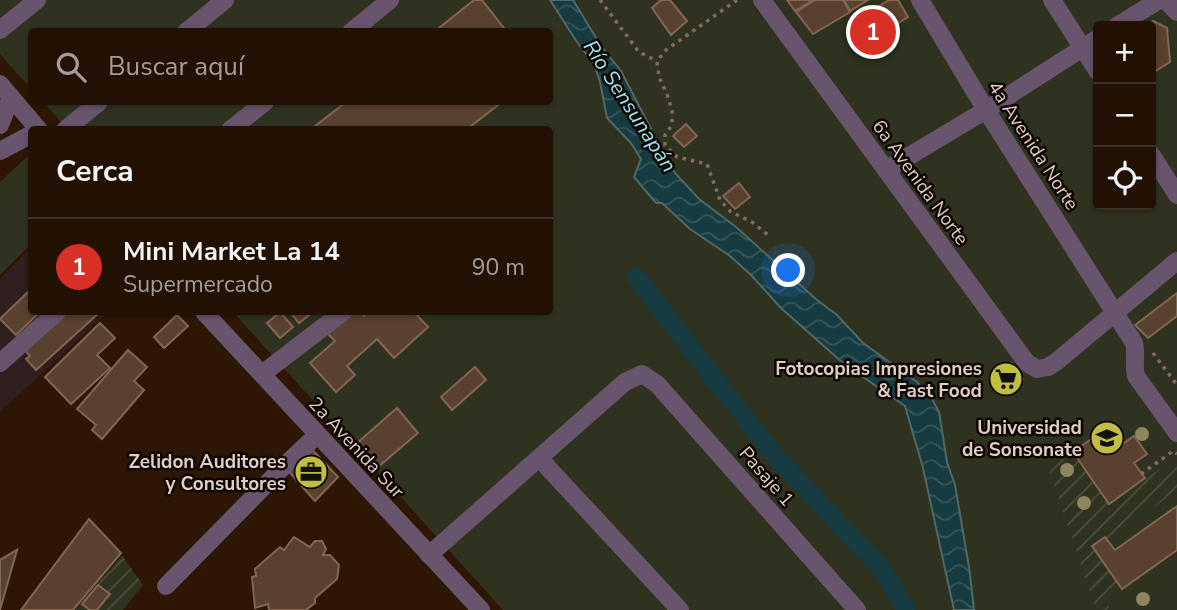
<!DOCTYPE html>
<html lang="es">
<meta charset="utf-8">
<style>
:root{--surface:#221003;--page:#2e1e12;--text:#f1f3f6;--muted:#a29d9a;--line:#3f3025;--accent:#d93025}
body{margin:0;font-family:"Nunito Sans",sans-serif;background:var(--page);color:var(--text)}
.controls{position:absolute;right:21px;top:21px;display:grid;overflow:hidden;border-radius:7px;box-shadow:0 2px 5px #0004}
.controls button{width:63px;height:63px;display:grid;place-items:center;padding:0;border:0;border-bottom:2px solid var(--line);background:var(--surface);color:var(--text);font:35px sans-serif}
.you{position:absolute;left:789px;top:271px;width:24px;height:24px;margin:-18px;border:5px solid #fff;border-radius:50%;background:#1a73e8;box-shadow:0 0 0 10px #1a73e833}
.badge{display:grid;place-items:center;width:46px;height:46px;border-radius:50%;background:var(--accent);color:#fff;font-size:23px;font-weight:700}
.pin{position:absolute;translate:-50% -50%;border:4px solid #fff;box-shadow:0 2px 7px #0006}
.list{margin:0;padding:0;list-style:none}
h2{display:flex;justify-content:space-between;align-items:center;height:91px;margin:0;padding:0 28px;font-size:30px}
h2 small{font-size:23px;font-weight:400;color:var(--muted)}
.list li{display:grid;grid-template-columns:46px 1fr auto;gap:21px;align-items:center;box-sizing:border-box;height:98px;padding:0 28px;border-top:2px solid var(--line)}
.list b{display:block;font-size:26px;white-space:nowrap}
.list p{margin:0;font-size:23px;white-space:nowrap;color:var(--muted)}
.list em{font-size:23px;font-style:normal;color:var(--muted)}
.icon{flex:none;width:38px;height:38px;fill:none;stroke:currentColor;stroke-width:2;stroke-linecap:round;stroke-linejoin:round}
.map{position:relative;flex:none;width:1177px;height:610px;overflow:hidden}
.search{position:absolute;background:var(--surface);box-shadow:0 2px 5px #0004;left:28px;top:28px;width:525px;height:77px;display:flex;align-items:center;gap:18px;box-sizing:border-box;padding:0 24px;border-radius:7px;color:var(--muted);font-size:26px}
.panel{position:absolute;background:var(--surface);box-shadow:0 2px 5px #0004;left:28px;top:126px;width:525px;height:189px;border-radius:7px}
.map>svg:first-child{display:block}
.commercial{fill:#311e1f}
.park{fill:#2f321e;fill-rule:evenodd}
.garden{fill:url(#garden-furrows)}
.water{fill:url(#water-waves);stroke:#526768;stroke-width:2}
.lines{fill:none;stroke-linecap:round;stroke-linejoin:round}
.canal{stroke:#163b41;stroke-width:19}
.building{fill:#594130;stroke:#836651;stroke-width:2}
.path{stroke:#806b5c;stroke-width:3.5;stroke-dasharray:3.5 5;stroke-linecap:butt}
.minor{stroke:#68546d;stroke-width:18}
.tree{fill:#8c855e}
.labels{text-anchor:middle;stroke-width:5;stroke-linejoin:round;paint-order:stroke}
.street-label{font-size:19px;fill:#dfcec3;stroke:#0e0501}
.poi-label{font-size:19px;font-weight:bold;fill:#dfcec3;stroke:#0e0501;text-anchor:end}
.water-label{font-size:21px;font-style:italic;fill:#9de5f1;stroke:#0e0501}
</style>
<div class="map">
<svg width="1177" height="610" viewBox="0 0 1177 610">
<defs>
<pattern id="garden-furrows" width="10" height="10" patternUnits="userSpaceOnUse" patternTransform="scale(1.75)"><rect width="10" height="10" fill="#2f321e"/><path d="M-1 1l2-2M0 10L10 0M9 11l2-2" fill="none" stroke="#4d4e3d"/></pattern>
<pattern id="water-waves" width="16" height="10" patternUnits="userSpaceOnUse" patternTransform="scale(1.75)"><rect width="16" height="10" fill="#163b41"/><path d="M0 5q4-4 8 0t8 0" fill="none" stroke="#37565b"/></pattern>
</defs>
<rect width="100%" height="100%" fill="#2e1604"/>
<path class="commercial" d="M31 248 32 312H108L0 412V279Z"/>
<g class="park">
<path d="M0 0H1177V610H503L233 312H550V130L68 129 43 102H550V32H32L31 89 0 54ZM1098 26H1151V205H1098Z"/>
<path d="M31 153V244L0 275V182Z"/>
</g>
<g class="garden">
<path d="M1063 445 1073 452 1109 503 1173 460 1177 466V491L1107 540 1105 537 1092 546 1122 589 1107 600 1110 610H1096L1046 461Z"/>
<path d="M122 555 143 585 123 610H75Z"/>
</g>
<path class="water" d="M550 0H573L601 46 621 71 651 129 659 149 663 153 675 173 699 199 736 227 817 300 837 315 863 343 917 382 930 395 939 412 947 462 955 485 969 567 974 610H954L923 468 905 406 843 363 781 308 752 276 730 256 690 229 662 203H656L634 177 641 159 631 143 607 118 600 82 594 64 577 42Z"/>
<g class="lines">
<path class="canal" d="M636 277 769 449 883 571 906 610"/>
</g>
<g class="building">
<path d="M474 0H482L507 32H434Z"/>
<path d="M661 0H670L687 21 671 35 652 8Z"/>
<path d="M787 0H813L795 11Z"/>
<path d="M815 0H843L850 12 813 34 796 12Z"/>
<path d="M844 0H868L850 11Z"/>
<path d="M889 0H898L908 17 868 42 855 21Z"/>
<path d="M1153 21 1167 28 1170 62 1151 74V26H1146Z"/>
<path d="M346 102H502L466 130H310Z"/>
<path d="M686 124 697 136 684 147 673 136Z"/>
<path d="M739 183 750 197 735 209 723 196Z"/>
<path d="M32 288V312H40L16 335 0 319Z"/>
<path d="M1177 293V316L1148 338 1135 325Z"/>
<path d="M63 312H100L36 370 26 359 30 356 23 348Z"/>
<path d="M280 312 293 327 280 338 267 323Z"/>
<path d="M290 312H313L299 323Z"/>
<path d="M354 312H360L364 316 368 312H414L428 327 394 358 377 339 347 366 355 375 336 392 310 363 335 341 328 334Z"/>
<path d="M177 315 188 326 164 348 154 337Z"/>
<path d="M100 323 115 338 97 355 110 368 71 404 45 377Z"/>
<path d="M128 350 147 367 134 381 144 390 102 439 92 430 96 425 77 409Z"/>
<path d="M1012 363 1023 379 1001 394 990 378Z"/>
<path d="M475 367 486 380 452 410 441 397Z"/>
<path d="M397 408 418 433 378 467 357 443Z"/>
<path d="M1111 425 1124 443 1134 436 1147 454 1134 463 1145 478 1109 504 1073 452Z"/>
<path d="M307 444 338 477 315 501 284 466Z"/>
<path d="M1177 506V550L1122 589 1092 546 1105 537 1115 550Z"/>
<path d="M89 519 121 553 73 610H21Z"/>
<path d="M294 537 310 547 315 541H322L326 549 323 555H330L339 565 337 579 315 598V603L306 610H269L268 604 255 608 252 577 256 576 255 569 280 547 284 550Z"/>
<path d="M17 550 0 610V560Z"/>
<path d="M98 585 110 594 97 610H90L82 604Z"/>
</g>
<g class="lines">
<g class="path">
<path d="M600 0 639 52 657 61"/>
<path d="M737 0 666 50 657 61 659 77 667 94 672 111V125L665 135V145L677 157 707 164 720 200 731 212 752 222 768 235"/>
<path d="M1153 353 1177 385"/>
<path d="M1141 474 1173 451 1177 454"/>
</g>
<g class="minor">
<path d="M762 0 1027 363 1037 369 1048 367 1056 362 1177 261"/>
<path d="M920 0 986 110 1134 343C1137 354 1133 365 1136 376L1177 433"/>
<path d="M1052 0 1098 72"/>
<path d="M1165 0 1177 12"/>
<path d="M1117 26 1159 0"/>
<path d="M0 30 37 0"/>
<path d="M186 32 225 0"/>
<path d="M351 32 390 0"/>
<path d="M0 84 39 130"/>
<path d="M0 125 11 97"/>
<path d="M65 130 99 102"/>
<path d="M230 130 265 102"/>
<path d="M0 151 32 134"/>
<path d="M1151 154 1177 195"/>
<path d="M886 170 986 110 1098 38"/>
<path d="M204 312 481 610"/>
<path d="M0 363 57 312"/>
<path d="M262 374 343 312"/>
<path d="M539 458 680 610"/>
<path d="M429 555 625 382 642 374 657 384 857 610"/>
<path d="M166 586 284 466 317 435"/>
</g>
</g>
<g class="tree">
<circle cx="1142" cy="434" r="7"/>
<circle cx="1067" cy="470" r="7"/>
<circle cx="1084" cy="503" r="7"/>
<circle cx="1143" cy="599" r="7"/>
</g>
<defs>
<symbol id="supermarket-disc" viewBox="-11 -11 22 22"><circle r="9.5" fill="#c0be41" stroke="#0e0501"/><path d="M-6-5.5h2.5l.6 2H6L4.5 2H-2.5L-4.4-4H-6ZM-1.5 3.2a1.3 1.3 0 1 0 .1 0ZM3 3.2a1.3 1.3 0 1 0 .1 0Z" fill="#111"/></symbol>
<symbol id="university-disc" viewBox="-11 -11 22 22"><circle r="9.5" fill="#c0be41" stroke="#0e0501"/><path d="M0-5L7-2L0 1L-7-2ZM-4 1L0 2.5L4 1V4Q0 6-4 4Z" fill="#111"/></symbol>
<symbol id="office-disc" viewBox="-11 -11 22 22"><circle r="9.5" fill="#c0be41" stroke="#0e0501"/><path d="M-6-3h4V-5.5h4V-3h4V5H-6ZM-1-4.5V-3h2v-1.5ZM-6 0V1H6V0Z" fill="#111"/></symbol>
</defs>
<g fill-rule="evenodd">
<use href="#supermarket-disc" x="987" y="360" width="38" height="38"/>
<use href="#university-disc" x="1088" y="419" width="38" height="38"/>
<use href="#office-disc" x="292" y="453" width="38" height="38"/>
</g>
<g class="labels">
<g class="street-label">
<text transform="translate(1034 145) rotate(57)" y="7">4a Avenida Norte</text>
<text transform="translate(921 182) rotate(54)" y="7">6a Avenida Norte</text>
<text transform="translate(357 447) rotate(47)" y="7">2a Avenida Sur</text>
<text transform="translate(767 476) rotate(49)" y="7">Pasaje 1</text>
</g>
<g class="poi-label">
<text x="982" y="375">Fotocopias Impresiones<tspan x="982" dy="22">&amp; Fast Food</tspan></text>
<text x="1082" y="434">Universidad<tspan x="1082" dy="22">de Sonsonate</tspan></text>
<text x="286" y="468">Zelidon Auditores<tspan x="286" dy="22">y Consultores</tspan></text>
</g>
<g class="water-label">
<text transform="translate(630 106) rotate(57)" y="7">Río Sensunapán</text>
</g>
</g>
</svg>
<div class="controls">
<button>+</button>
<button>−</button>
<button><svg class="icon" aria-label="locate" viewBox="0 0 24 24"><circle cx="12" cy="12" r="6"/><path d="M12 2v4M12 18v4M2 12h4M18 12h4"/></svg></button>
</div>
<div class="you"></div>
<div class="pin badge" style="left:873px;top:32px">1</div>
<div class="search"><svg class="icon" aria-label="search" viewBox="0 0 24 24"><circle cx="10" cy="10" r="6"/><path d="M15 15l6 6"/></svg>Buscar aquí</div>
<section class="panel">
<h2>Cerca<small></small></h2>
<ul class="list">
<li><span class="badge">1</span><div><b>Mini Market La 14</b><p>Supermercado</p></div><em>90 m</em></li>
</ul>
</section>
</div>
